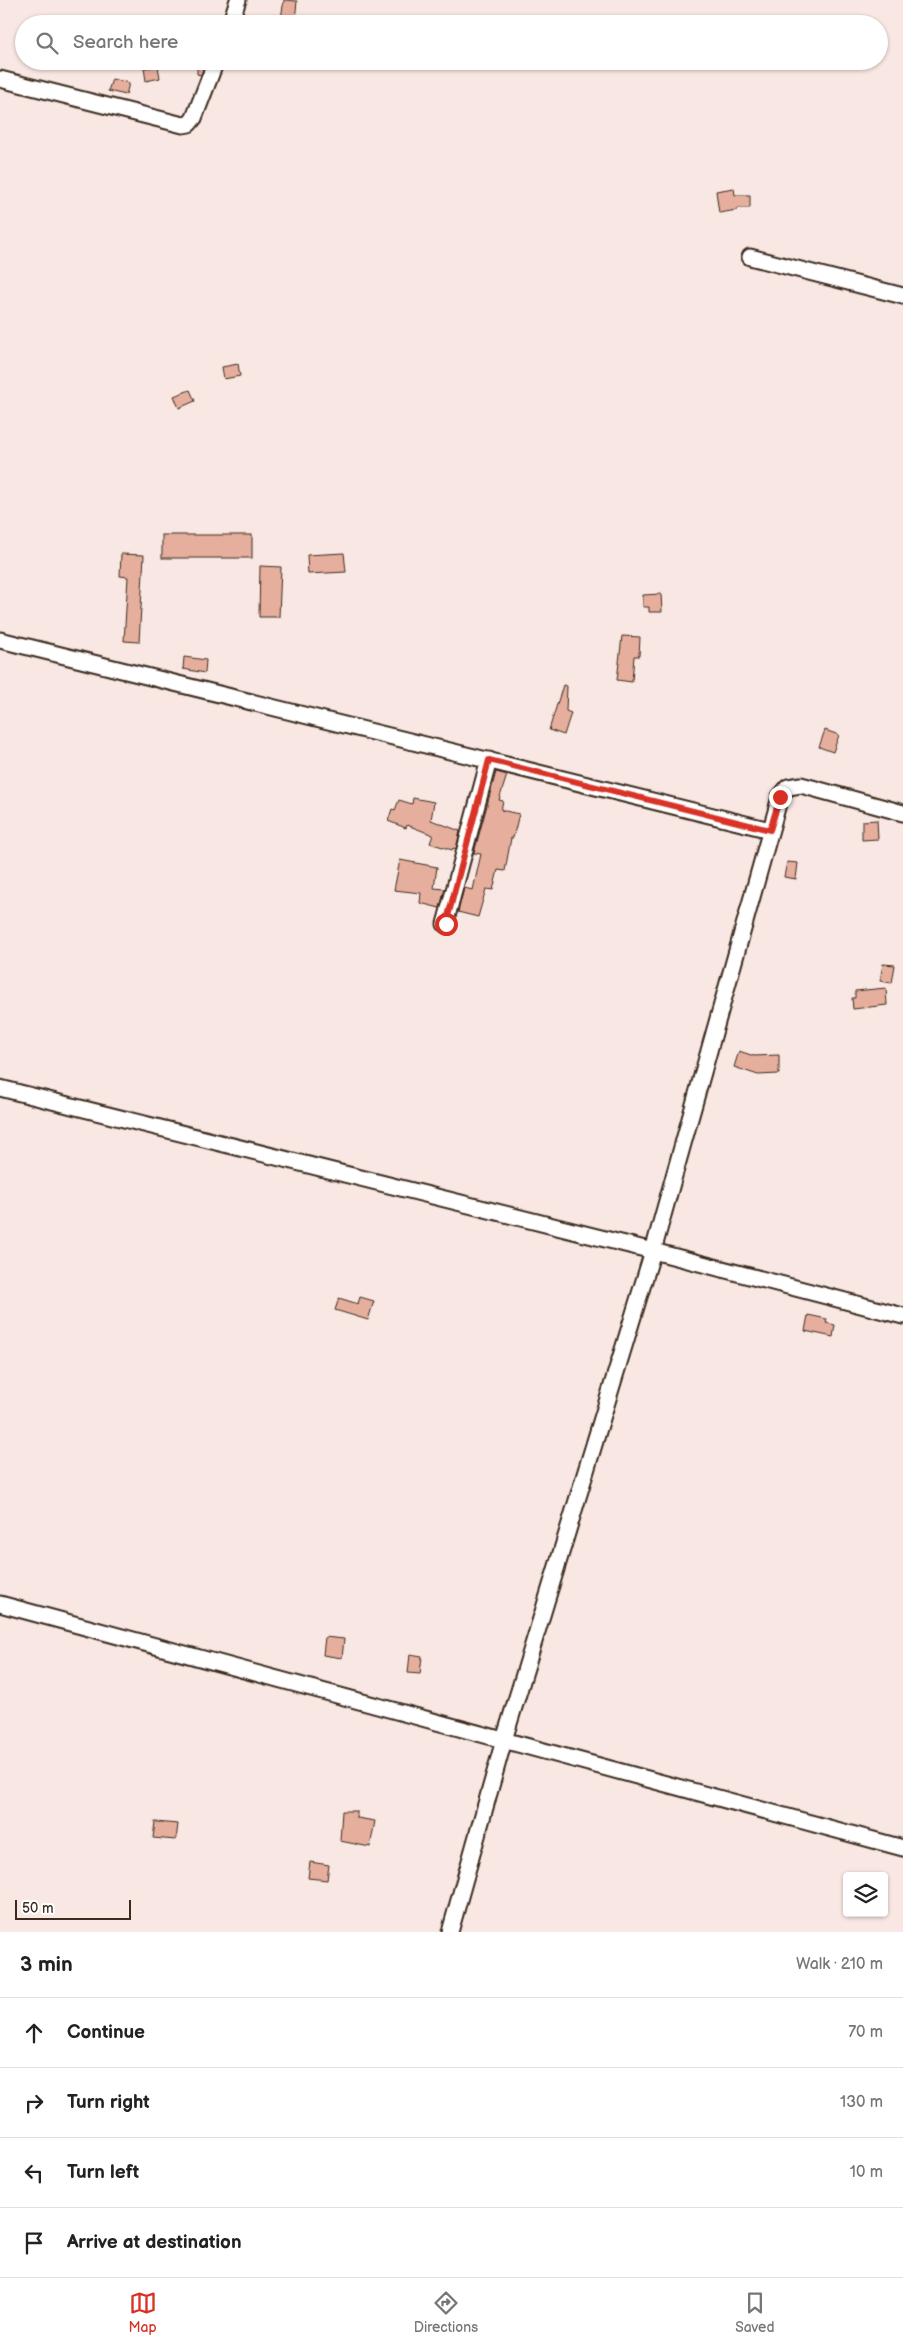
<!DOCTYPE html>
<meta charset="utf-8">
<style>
:root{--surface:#fff;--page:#f6f6f6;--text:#222;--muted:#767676;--line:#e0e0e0;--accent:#d93025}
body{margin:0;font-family:"Balsamiq Sans",sans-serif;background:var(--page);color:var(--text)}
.controls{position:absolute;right:15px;bottom:15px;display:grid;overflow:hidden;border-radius:5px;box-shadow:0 1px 4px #0004}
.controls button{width:45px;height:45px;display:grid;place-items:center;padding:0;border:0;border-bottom:1px solid var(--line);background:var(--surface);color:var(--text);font:25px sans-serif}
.scale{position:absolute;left:15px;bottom:12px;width:116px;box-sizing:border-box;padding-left:5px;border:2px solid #3b2a1e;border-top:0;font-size:14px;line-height:18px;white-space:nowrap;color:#3b2a1e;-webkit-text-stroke:4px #fff;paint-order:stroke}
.stop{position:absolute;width:15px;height:15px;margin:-11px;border:4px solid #d93025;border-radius:50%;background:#fff}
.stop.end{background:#d93025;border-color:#fff;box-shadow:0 1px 5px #0008}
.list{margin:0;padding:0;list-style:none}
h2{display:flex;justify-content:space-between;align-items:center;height:65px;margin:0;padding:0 20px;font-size:21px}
h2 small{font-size:16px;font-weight:400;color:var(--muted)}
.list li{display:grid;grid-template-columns:32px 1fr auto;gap:15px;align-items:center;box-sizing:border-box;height:70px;padding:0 20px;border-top:1px solid var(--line)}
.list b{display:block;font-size:19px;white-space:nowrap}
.list em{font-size:16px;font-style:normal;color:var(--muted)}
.icon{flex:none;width:28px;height:28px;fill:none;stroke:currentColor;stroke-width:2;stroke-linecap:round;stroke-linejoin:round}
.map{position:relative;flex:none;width:903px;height:1932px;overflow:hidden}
.search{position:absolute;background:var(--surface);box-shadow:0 1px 4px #0004;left:15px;right:15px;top:15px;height:55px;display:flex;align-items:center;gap:12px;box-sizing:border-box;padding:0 18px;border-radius:28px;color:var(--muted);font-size:19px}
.sheet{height:345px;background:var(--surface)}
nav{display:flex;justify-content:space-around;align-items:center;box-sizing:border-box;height:70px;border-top:1px solid var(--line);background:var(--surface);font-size:14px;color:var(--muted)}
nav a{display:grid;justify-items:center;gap:2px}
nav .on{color:var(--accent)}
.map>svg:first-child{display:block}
.building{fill:#e6ae9d;stroke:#3b2a1e}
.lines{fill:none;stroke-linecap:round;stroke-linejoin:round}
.street-casing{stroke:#3b2a1e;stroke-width:19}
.street{stroke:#fff;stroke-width:15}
.route{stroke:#d93025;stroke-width:6}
</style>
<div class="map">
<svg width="903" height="1932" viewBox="0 0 903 1932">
<rect width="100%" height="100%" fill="#f8e7e2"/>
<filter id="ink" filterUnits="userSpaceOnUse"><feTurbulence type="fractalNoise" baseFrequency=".02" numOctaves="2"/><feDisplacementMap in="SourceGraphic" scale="10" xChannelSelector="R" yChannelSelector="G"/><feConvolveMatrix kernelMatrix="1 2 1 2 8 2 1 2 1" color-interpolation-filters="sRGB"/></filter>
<g filter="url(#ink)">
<g class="building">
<path d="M284 0 297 1 295 21 281 18Z"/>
<path d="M197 61H206L201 75 197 74Z"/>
<path d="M158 66 160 78 146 81 144 68Z"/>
<path d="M112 79 129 83 126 95 108 91Z"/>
<path d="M734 188 735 195H750V208H737V210L719 213 716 191Z"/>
<path d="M238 364 240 376 224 379 222 367Z"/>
<path d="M190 390 195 401 179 408 174 396Z"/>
<rect x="162" y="535" width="90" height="23"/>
<path d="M344 553 346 572 308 574 307 555Z"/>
<path d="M121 554 144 555 139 642 124 641 128 577 120 576Z"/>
<path d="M260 566 281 567 279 617H259Z"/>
<path d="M661 594 662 612H649V607H643V595Z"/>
<path d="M622 636 640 637 639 656H634L632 682 617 680Z"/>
<path d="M184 657 206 660 205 673 183 669Z"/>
<path d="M563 685 567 686 566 711 571 713 564 735 549 730Z"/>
<path d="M825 730 839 735 833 752 819 747Z"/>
<path d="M496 772 507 775 499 800 503 801 501 810 519 814 513 838H511L505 871 498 870 493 890 486 889 478 917 458 912 464 888 473 890 481 854 474 853Z"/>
<path d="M413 798 434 802 431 820 460 831 456 849 453 848 452 850 430 843 433 835 407 825 406 828 388 821 392 809 395 810 399 800 412 804Z"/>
<path d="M877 820 878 839 862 840V821Z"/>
<path d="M400 860 437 867 434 888 445 889 440 908 420 903 421 893 394 890Z"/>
<path d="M787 862 798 863 796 879 784 877Z"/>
<path d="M883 964 895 965 892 983 880 981Z"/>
<path d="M886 988 887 1005 853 1009 852 998H855V991Z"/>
<path d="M739 1051 754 1056 779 1055V1074L758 1075 734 1067Z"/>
<path d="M360 1297 374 1301 368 1320 335 1310 339 1298 358 1304Z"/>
<path d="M808 1315 827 1319 826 1323 835 1325 833 1337 805 1331Z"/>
<path d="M325 1637 344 1639 342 1658 323 1655Z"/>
<path d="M410 1654 422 1656 420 1674 408 1673Z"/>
<path d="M342 1811H357V1818L375 1821 370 1847 340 1841Z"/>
<path d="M155 1822 178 1824 176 1840 153 1838Z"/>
<path d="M310 1862 329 1865 327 1880 308 1878Z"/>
</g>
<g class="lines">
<defs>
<g id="street">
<path d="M230 24 238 0"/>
<path d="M0 79 183 125 189 124 194 118 216 61"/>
<path d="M750 257 903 296"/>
<path d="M0 640 770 830"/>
<path d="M445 924 489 760"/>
<path d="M0 1088 653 1251 903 1316"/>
<path d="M0 1604 903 1848"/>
<path d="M450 1932 504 1740 653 1251 780 797 788 787 801 785 903 813"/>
</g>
</defs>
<use href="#street" class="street-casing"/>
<use href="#street" class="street"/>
</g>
</g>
<g class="lines" filter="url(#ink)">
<path class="route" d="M446 924 489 760 770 830 780 797"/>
</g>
</svg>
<div class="controls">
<button><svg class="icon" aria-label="layers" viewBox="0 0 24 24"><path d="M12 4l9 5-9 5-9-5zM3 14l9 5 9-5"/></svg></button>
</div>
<div class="scale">50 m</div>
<div class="stop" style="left:446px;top:924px"></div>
<div class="stop end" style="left:780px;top:797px"></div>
<div class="search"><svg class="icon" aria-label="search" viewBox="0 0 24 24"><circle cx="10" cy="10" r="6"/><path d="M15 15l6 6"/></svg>Search here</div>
</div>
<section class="sheet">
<h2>3 min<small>Walk · 210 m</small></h2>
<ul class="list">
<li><svg class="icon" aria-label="ahead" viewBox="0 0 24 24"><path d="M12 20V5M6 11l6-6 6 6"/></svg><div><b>Continue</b></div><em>70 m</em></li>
<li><svg class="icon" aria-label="right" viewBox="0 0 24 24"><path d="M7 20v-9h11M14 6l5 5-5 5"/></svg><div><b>Turn right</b></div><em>130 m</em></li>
<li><svg class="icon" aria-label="left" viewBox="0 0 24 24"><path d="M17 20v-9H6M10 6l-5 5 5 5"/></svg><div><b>Turn left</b></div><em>10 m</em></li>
<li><svg class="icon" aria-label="arrive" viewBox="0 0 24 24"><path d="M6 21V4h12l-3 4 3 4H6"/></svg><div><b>Arrive at destination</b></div></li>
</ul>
</section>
<nav>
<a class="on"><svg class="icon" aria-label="map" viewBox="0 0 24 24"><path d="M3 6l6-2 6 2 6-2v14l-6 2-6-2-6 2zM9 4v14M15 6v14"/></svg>Map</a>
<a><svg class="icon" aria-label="directions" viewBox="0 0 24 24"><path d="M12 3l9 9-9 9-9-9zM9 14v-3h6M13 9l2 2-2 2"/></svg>Directions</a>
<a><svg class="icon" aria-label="saved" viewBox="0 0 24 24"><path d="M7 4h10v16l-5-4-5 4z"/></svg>Saved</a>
</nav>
